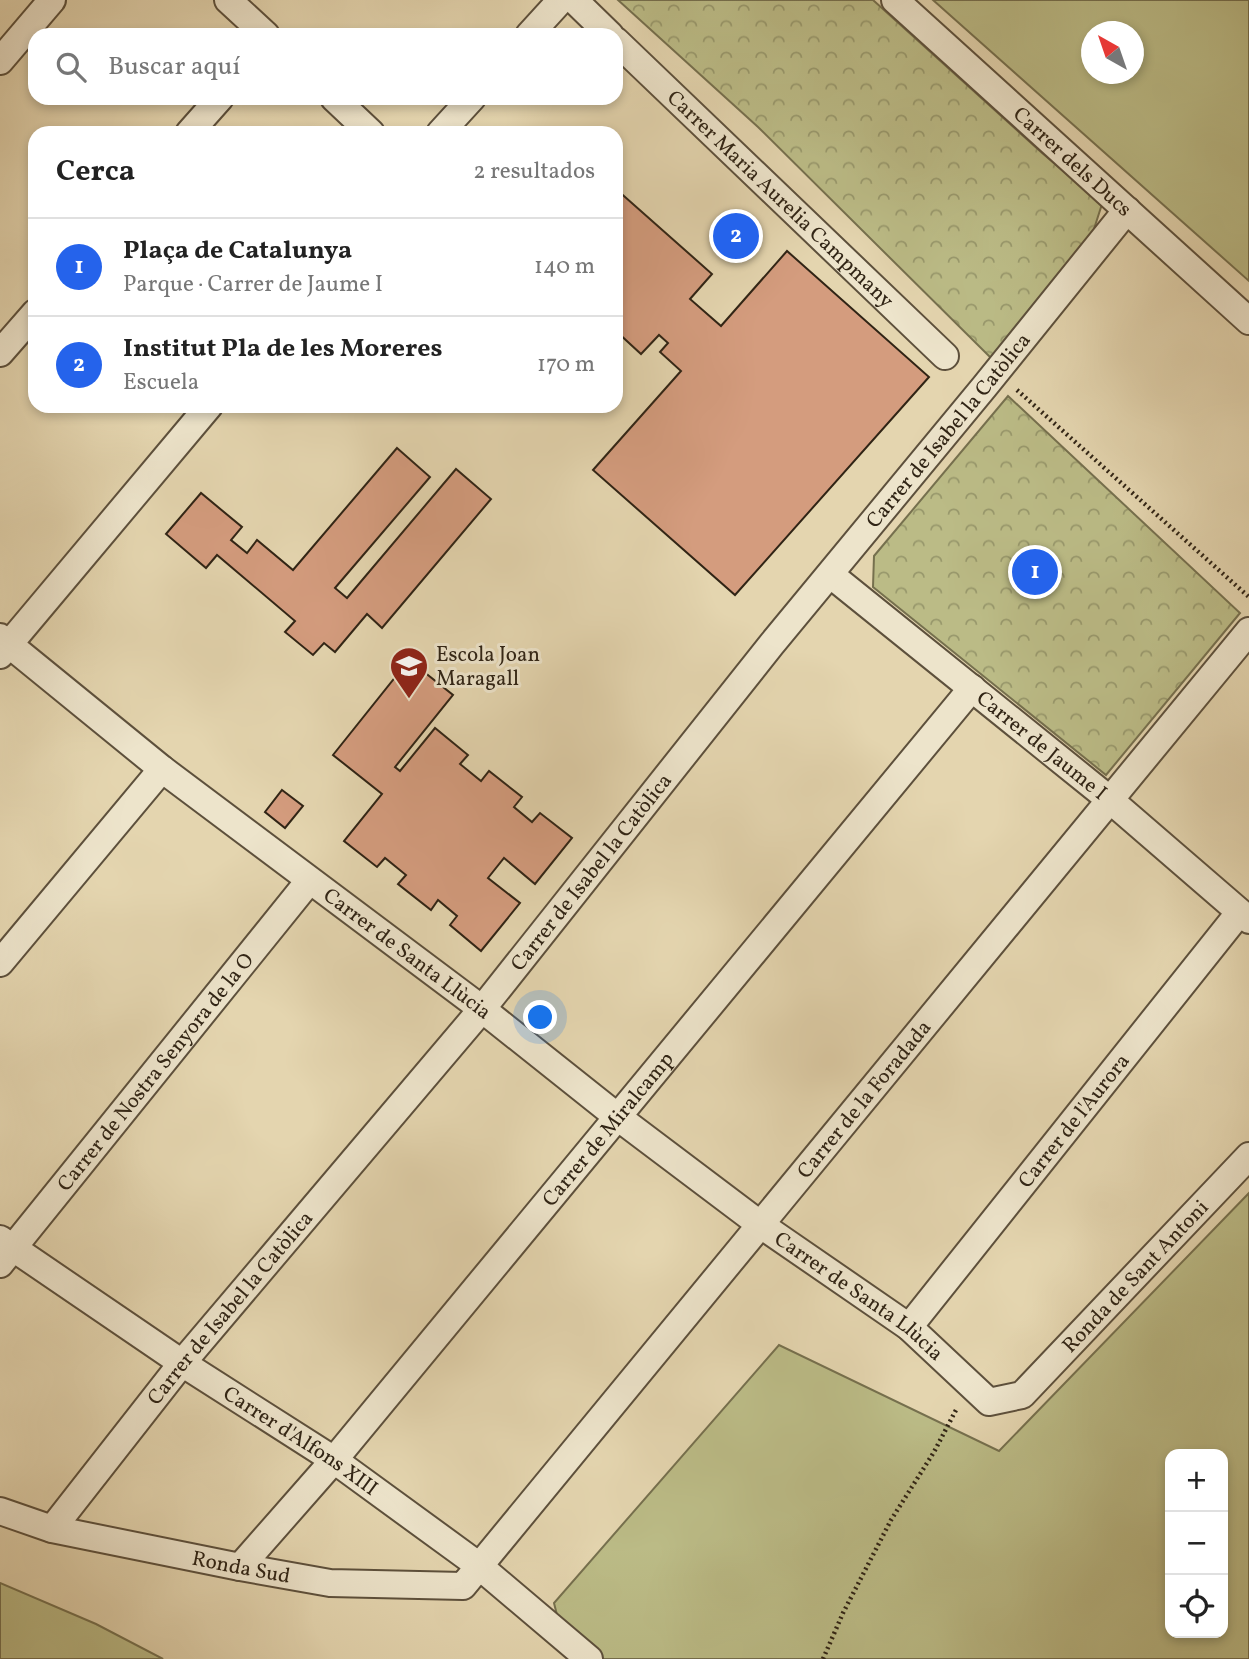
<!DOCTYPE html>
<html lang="es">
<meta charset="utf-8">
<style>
:root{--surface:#fff;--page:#f2f2f2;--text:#222;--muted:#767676;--line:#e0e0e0;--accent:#2563eb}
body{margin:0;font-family:Vollkorn,serif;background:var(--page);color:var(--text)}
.controls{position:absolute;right:21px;bottom:21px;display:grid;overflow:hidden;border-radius:14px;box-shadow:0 4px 10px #0003}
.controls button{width:63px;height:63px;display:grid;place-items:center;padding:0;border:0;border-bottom:2px solid var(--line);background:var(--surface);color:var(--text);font:35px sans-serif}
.compass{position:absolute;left:1081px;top:21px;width:63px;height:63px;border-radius:50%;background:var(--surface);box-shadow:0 4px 10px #0003;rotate:320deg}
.you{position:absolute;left:541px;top:1018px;width:24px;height:24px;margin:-18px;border:5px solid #fff;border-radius:50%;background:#1a73e8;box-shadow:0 0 0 10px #1a73e833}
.badge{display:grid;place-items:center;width:46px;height:46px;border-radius:50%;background:var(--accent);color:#fff;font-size:23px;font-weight:700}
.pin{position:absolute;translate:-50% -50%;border:4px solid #fff;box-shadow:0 2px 7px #0006}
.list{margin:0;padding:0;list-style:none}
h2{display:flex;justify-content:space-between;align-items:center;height:91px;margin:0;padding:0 28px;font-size:30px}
h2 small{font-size:23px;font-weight:400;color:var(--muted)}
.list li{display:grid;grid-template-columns:46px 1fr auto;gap:21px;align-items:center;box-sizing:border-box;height:98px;padding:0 28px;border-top:2px solid var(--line)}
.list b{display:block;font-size:26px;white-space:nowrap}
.list p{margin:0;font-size:23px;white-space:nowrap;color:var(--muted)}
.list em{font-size:23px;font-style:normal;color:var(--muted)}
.icon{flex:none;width:38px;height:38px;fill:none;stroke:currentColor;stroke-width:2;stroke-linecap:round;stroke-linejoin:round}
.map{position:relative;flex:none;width:1249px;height:1659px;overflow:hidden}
.search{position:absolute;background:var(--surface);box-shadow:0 4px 10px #0003;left:28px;top:28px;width:595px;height:77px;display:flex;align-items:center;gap:18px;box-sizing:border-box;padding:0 24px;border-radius:21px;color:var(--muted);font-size:26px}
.panel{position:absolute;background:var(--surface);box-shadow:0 4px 10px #0003;left:28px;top:126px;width:595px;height:287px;border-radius:21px}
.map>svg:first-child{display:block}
.grass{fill:#bbbb86;stroke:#76704e;stroke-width:2;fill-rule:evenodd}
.forest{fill:url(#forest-crowns);stroke:#76704e;stroke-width:2}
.building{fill:#d49c7e;stroke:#302415;stroke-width:2}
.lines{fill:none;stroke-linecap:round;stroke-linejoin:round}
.minor-casing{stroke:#5d503c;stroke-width:30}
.path{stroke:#302415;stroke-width:4.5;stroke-dasharray:2 3.5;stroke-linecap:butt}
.minor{stroke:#ede4cb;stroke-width:26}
.labels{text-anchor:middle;stroke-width:6;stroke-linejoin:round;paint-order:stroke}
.street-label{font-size:21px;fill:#302415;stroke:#ede4cb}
.poi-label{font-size:21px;fill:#302415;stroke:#ede4cb;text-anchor:start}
</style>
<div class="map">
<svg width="1249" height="1659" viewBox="0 0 1249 1659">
<defs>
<pattern id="forest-crowns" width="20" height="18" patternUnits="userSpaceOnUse" patternTransform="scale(1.75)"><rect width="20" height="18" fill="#bbbb86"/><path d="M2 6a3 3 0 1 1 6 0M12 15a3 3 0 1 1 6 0" fill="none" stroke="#98986c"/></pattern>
</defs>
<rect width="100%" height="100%" fill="#e4d5af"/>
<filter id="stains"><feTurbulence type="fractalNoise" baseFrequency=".00286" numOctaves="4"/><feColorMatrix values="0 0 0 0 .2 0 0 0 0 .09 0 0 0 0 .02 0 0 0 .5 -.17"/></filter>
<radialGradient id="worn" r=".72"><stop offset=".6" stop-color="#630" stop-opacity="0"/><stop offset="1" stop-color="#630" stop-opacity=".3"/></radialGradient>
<g class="grass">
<path d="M933 0H1249V281ZM1092 32H1134V74H1092Z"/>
<path d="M1249 1193V1659H568L554 1603 779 1345 999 1451ZM1170 1454H1223V1633H1170Z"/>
<path d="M0 1583 96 1624 163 1659H0Z"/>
</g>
<g class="forest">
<path d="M618 0H873L1041 152 1102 204 1093 232 991 358 758 127Z"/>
<path d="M1008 396 1240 613 1106 775 873 587 874 556Z"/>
</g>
<g class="building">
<path d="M616 189 712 274 690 299 721 326 787 251 929 377 735 595 593 470 681 371 660 352 668 343 659 335 641 354 616 331Z"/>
<path d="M397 448 430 477 335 588 347 598 456 469 491 499 382 628 367 614 335 652 324 643 313 655 285 632 295 621 217 555 206 568 166 534 201 493 242 527 231 540 247 553 257 540 293 570Z"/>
<path d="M409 660 453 695 395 767 400 771 435 728 468 755 460 764 481 781 489 771 522 797 514 807 532 822 540 813 572 838 535 884 504 858 488 878 520 903 481 951 450 925 457 916 438 900 431 910 398 884 406 875 385 858 377 867 344 841 382 794 333 755Z"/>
<path d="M282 790 303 806 285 828 265 812Z"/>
</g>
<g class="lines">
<defs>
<g id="minor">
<path d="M228 0 266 35"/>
<path d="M574 0 610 35"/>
<path id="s1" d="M895 0 1249 321"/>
<path d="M529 35 561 0"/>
<path id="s2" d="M616 41 945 356"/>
<path d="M0 61 52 0"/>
<path d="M334 98 371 133"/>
<path d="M189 133 220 98"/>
<path d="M440 133 472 98"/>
<path d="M0 353 35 313"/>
<path id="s3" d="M831 575 1109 799 1249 920"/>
<path id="s4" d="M0 637 162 769 482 1009 619 1118 761 1225 909 1327 989 1402 1022 1395 1249 1156"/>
<path d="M0 655 209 406"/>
<path d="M0 963 162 769"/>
<path id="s5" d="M0 1239 182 1363 334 1460 478 1565 589 1659"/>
<path id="s6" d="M0 1264 309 881"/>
<path id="s7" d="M909 1327 1239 913"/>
<path id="s8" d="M0 1511 52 1529 240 1567 330 1583 463 1586 1249 631"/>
<path id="s9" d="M52 1529 182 1363 482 1009 771 645 985 386 1127 210"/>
<path id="s10" d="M240 1567 334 1460 972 688"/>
</g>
</defs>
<use href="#minor" class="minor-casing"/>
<g class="path">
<path d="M1017 390 1249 597"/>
<path d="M823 1659 843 1613 891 1520 934 1452 956 1410"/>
</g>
<use href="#minor" class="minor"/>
</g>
<defs>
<symbol id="school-pin" viewBox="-11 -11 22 30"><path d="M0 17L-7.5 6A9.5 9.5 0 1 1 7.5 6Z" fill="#8f2418" stroke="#ede4cb"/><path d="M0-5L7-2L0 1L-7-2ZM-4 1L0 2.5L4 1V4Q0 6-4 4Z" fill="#fff"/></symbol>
</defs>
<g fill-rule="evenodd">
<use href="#school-pin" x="387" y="644" width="44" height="60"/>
</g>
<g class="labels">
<g class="street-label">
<text dy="7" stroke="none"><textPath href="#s1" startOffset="240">Carrer dels Ducs</textPath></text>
<text dy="7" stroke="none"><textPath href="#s2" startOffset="228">Carrer Maria Aurelia Campmany</textPath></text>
<text dy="7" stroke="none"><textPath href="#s9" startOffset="1418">Carrer de Isabel la Catòlica</textPath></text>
<text dy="7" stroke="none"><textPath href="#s3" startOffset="271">Carrer de Jaume I</textPath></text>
<text dy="7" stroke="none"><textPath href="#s9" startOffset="850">Carrer de Isabel la Catòlica</textPath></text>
<text dy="7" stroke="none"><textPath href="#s4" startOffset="516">Carrer de Santa Llùcia</textPath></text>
<text dy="7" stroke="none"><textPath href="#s6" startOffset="247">Carrer de Nostra Senyora de la O</textPath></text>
<text dy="7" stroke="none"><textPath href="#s8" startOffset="1102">Carrer de la Foradada</textPath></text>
<text dy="7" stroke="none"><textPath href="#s7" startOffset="264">Carrer de l'Aurora</textPath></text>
<text dy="7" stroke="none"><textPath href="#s10" startOffset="572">Carrer de Miralcamp</textPath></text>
<text dy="7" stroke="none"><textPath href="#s4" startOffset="1449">Ronda de Sant Antoni</textPath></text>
<text dy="7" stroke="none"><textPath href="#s4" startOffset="1083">Carrer de Santa Llùcia</textPath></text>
<text dy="7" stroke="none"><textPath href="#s9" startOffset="284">Carrer de Isabel la Catòlica</textPath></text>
<text dy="7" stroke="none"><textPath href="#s5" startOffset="362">Carrer d'Alfons XIII</textPath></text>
<text dy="7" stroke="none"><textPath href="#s8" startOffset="248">Ronda Sud</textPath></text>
</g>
<g class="poi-label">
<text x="436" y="661">Escola Joan<tspan x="436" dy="24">Maragall</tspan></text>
</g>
</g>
<rect width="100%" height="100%" filter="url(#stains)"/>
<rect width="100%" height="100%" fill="url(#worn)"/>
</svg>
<div class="controls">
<button>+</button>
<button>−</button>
<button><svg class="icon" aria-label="locate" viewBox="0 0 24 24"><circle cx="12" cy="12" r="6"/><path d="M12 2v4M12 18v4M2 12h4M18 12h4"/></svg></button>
</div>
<svg class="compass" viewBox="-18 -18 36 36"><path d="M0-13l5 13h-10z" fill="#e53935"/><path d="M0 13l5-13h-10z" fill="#767676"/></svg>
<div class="you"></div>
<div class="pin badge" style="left:1035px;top:572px">1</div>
<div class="pin badge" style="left:736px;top:236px">2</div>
<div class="search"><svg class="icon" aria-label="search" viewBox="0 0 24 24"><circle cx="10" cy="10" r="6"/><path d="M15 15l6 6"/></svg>Buscar aquí</div>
<section class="panel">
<h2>Cerca<small>2 resultados</small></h2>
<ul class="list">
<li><span class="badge">1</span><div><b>Plaça de Catalunya</b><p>Parque · Carrer de Jaume I</p></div><em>140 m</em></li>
<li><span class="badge">2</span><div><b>Institut Pla de les Moreres</b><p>Escuela</p></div><em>170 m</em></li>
</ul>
</section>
</div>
